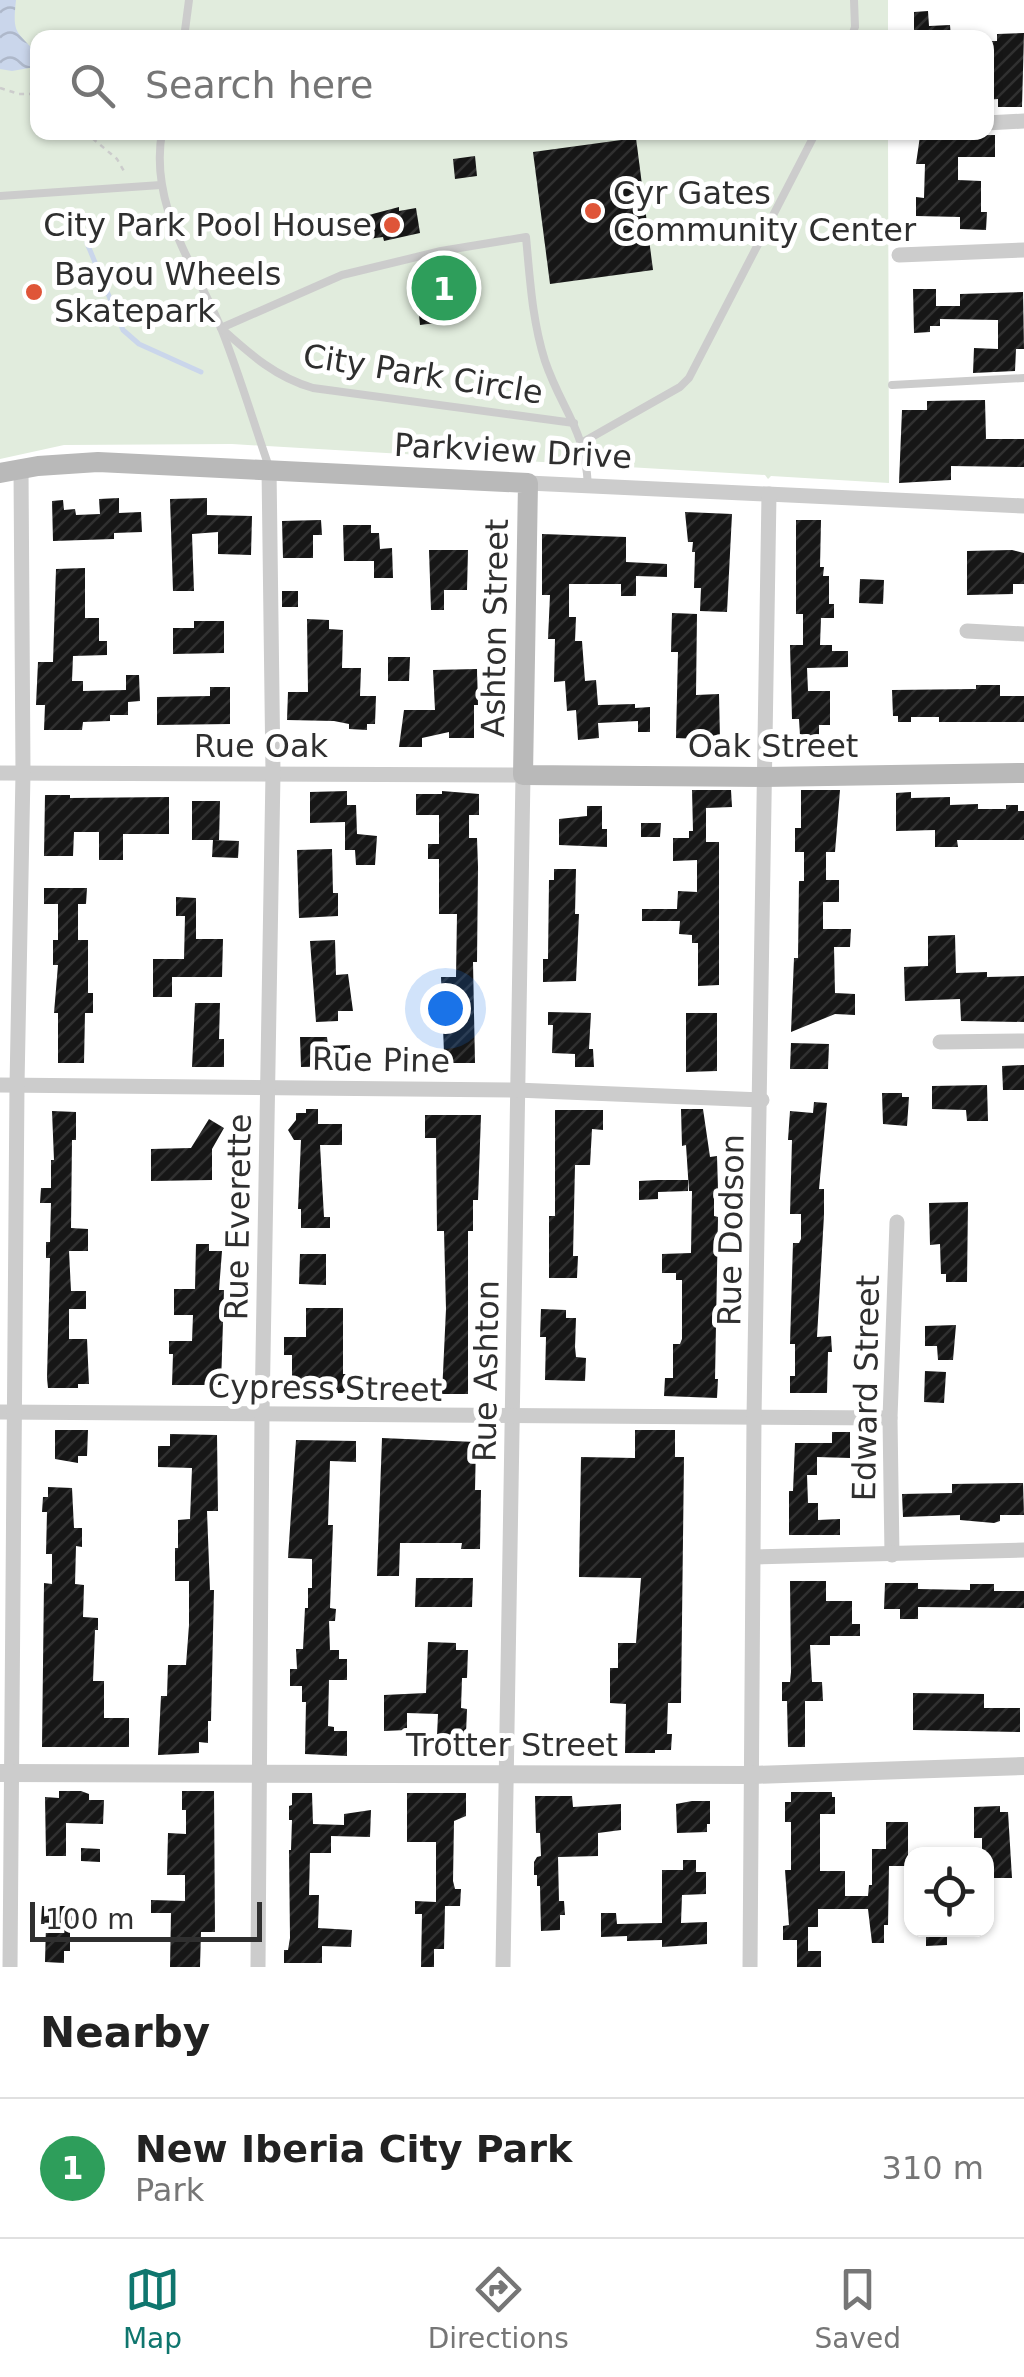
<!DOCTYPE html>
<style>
:root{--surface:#fff;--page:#f6f6f6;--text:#222;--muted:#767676;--line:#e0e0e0;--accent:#0f766e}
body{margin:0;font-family:"DejaVu Sans",sans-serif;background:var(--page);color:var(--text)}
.controls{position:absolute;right:30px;bottom:30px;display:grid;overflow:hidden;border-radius:20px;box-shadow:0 2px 8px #0004}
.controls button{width:90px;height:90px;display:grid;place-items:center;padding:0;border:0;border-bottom:2px solid var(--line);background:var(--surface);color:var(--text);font:50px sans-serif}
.scale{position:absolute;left:30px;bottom:25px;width:232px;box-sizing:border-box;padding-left:10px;border:5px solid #2f2f2f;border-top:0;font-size:28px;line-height:35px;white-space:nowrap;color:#2f2f2f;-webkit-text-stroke:8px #fff;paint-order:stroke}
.you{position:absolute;left:445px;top:1008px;width:35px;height:35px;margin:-25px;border:8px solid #fff;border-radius:50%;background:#1a73e8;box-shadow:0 0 0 15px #1a73e833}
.badge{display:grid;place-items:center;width:65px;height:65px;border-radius:50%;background:var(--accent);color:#fff;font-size:32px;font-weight:700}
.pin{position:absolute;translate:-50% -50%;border:5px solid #fff;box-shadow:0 2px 10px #0006}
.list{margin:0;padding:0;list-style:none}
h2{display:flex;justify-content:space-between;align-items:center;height:130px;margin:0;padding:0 40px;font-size:42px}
h2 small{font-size:32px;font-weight:400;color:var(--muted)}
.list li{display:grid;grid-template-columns:65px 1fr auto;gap:30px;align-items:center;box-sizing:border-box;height:140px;padding:0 40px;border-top:2px solid var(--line)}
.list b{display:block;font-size:38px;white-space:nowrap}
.list p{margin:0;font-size:32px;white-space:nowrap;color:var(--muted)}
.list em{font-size:32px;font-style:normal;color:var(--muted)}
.icon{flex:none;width:55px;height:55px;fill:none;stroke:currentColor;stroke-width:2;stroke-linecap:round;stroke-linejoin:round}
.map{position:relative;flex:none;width:1024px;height:1967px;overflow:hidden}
.search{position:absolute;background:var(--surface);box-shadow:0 2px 8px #0004;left:30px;right:30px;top:30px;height:110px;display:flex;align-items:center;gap:25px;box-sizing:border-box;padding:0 35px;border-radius:20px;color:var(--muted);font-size:38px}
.sheet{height:270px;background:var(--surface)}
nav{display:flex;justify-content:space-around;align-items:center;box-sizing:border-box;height:140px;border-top:2px solid var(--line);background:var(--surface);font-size:28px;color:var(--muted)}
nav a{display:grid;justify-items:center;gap:5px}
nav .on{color:var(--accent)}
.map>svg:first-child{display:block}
.park{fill:#e1ecdd}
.water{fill:url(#water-waves)}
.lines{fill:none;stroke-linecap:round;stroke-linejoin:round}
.stream{stroke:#cad6eb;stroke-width:5}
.building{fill:url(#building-hatch)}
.path{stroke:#ccc;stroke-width:2.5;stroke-dasharray:5 5;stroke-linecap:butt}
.service{stroke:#ccc;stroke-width:8}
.minor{stroke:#ccc;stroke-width:15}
.tertiary{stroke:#ccc;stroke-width:18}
.secondary{stroke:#b9b9b9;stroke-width:20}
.poi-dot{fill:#df5538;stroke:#fff;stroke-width:4}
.labels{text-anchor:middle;stroke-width:10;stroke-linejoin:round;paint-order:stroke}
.poi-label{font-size:32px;fill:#2f2f2f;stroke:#fff;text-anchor:start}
.street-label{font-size:32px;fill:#2f2f2f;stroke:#fff}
</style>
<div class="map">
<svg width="1024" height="1967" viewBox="0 0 1024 1967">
<defs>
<pattern id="water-waves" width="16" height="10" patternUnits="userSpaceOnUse" patternTransform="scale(2.5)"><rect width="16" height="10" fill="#cad6eb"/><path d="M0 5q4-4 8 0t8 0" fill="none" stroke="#aeb8ca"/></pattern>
<pattern id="building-hatch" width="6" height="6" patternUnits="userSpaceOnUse" patternTransform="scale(2.5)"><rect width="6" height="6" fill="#161616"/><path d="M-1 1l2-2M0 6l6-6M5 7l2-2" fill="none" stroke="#303030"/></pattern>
</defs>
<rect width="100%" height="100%" fill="#fff"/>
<path class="park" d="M0 0H888V38H38V132L888 133 889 483 771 476 768 479 765 475 232 444 64 445 0 459Z"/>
<path class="water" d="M0 0H16C12 36 17 30 37 54L35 67 12 71 0 69Z"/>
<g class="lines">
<path class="stream" d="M87 243 123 330 139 344 201 372"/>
</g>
<g class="building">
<path d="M928 11 929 26 950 25 951 38H914V12Z"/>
<path d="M1024 33 1022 107H998V99L986 100V41H997V34Z"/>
<path d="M995 135V157H958V180L981 181V212H987L986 230 960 229V217L916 216V197L924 198 925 164H916L920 136Z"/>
<path d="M636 138 653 270 550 284 533 152Z"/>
<path d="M475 156 477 176 455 179 453 159Z"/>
<path d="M399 207V211L416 208 420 233 384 241 383 237 368 239 365 216Z"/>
<path d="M913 289H936V306H960V294L1023 292 1024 349H1016L1015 371 973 373 974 348 998 349V320L940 319V326H930V332L914 333Z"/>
<path d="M440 302 443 322 420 325 418 305Z"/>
<path d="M985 400 986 439H1024V467L951 466V480L899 483 902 410H927V401Z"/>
<path d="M119 498V513L141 512 142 532 114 533V539L53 541 52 501 63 500 64 510 75 509 76 515 100 514 99 499Z"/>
<path d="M207 498V515L252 516 251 555 218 554V532L192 534 194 591H173L170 499Z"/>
<path d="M685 512 732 514 727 612 700 611 701 588H694L695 552H692L693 542H688Z"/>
<path d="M321 520 322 535H313V558H283L282 521Z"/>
<path d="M796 520H821L820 567H824L823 576H829V604H834V618H821L820 645H832V651H848V667L807 668 808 691H830V725H819V736H800L799 719H792L790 645H803V614H796Z"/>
<path d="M343 525H371V533H379L380 549 392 548 393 578H374V561H344Z"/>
<path d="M542 534 626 537V562L667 564V577L636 576V596H621V584H569V617H576L575 641H582L585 681 596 680 598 705 635 704V708L650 707V732H638V721L598 723 599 738 578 740 576 710 567 711 565 681 554 682 555 639H548L550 595H542Z"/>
<path d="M429 550H468L467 590H444V610H431Z"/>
<path d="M1012 550 1024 553V584H1013V594L967 595V551Z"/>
<path d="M85 568V618H99V641H107V655L73 656 72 681H83V691L126 690V675H139L140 701 128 702V715H110V721L83 722 82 730H44L45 705H36L38 662H53L56 569Z"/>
<path d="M860 579 884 580 883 604 859 603Z"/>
<rect x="282" y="591" width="16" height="16"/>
<path d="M672 613 697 614 696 695 719 694 720 740 676 738 678 652H671Z"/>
<path d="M307 619 329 620V629L343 630 342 668H361L360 696H376L375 724H367V730L349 729V724L334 721 287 720 288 692H308Z"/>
<path d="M194 621H224V653L173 654V628H194Z"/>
<path d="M388 657H410L409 681H388Z"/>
<path d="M477 669 478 705H474V738H449V732L422 738V747H399L404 710H435L433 670Z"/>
<path d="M976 685H1000V696H1024V722H939V717H911V722H898V716H893L892 690 976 689Z"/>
<path d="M210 687H230V724L157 725V697L210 696Z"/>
<path d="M692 790H731L732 807 706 808V842H719V985L698 986V943H692V935L679 934 680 921H642V909H677L678 891 697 892V860L673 861V838H689V831H693Z"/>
<path d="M801 790H840L835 852H826V880H839V902H823V929H851L850 947H834L835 993 855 994V1015L835 1014 791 1032 794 958H798L799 881H804V852H795V828H801Z"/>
<path d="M347 791V805H356L357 834 377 836 375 865H356L355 850H345V822L310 823V792Z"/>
<path d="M442 791 479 794V815H469V838H477L478 867 477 962H473L475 1063H444L445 1073H427L426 1053H444L441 977H456L457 914H439V859H428V844H439V815H416V794H442Z"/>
<path d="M911 792V798L950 797V805L978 804V809H1006V805H1018V811H1024V840H957L958 847H935V830L896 831V793Z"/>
<path d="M45 795H70V798L169 797V834H123V860H99V832H74L73 856H44Z"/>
<path d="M192 801H220L219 840H192Z"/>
<path d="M587 806H602V829H607V847L559 845V819L587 816Z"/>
<path d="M641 823H661L660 837H641Z"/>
<path d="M213 840 239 841 238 858 212 857Z"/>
<path d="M332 849 333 893H338V916L299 918 297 850Z"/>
<path d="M554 869H576L575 914H579L576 981 543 982V959H548L549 880H554Z"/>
<path d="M44 888H87L86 904H78V940H88V993H93V1013H85L84 1063H58V1013H54L58 965H53V940H58V904H44Z"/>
<path d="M176 897 196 898V939H223L222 977H172V997H153V959H184L185 916H176Z"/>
<path d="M955 935 956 973 987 972V977L1024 976V1022L961 1021 960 999 905 1001 904 967 928 966V936Z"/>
<path d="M335 940 336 975 348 974 353 1011H338V1021L316 1022 310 941Z"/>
<path d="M195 1003H220L219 1039H224V1067H192Z"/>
<path d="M548 1012 591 1013 589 1049H593L594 1067H575V1054L552 1053 553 1025H548Z"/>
<path d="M686 1013H717V1071L686 1072Z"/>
<path d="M300 1037H327L328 1046 350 1045 351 1066 301 1067Z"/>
<path d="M791 1043 829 1044 828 1069H790Z"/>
<path d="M1024 1065V1090H1003L1002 1066Z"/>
<path d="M987 1085 988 1121H967L966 1110 932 1109V1086Z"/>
<path d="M882 1093H902V1097H909L907 1126 883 1124Z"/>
<path d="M814 1102 827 1103 819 1189H824V1215L817 1337 831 1336 832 1352H828L827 1393H790V1376H795V1344H790L793 1243H799L801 1239V1214H790L792 1140H788L790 1111 813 1113Z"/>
<path d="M306 1109H318V1124H342V1145H320L324 1217H330V1228H301V1209H298L301 1140H294L288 1130 296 1120V1113H306Z"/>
<path d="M681 1109H703L710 1157 717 1156 718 1189 714 1190V1216L718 1217 715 1379H718L717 1398 664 1396 665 1378H673V1344H680L682 1339V1280H676V1273H662V1254L691 1253 692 1191H689L686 1145 682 1146Z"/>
<path d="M555 1110H603V1130L592 1129 590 1165H575L573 1256H578L577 1278H549V1216H555Z"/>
<path d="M52 1111 76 1112V1140H72L71 1228 88 1229V1251H69L71 1291H86V1309H69V1339H87L89 1384H78V1388H48L47 1378 50 1258H46V1242H50L51 1203H40L41 1188H51V1160H54Z"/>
<path d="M425 1115H481L478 1200H473V1231H468V1394H442L446 1309 444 1231H437L436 1138H425Z"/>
<path d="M209 1119 224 1128 212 1149V1180L151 1181V1149L191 1148Z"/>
<path d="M658 1180H688V1191L658 1192V1199L639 1200V1181Z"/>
<path d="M968 1202 967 1282H946V1274H941L940 1244 930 1245 929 1203Z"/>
<path d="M196 1244H209V1251H222L219 1290H224L221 1385H172L173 1354H169V1341H192L193 1315H174V1289H195Z"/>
<path d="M300 1254H326V1285L299 1284Z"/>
<path d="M306 1308H343V1374H353V1393H296V1384H292V1355H284V1337H306Z"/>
<path d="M541 1309 566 1310V1318H576L575 1347 576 1357 586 1358 585 1381 545 1380 546 1337H540Z"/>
<path d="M956 1325 953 1360H938L937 1346H925V1326Z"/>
<path d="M925 1371 946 1372 944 1403 924 1402Z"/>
<path d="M55 1430H88L87 1456H78V1463L55 1459Z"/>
<path d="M635 1430H675V1457H684L681 1703H668L667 1734H672L671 1750H655V1753H625L626 1704 610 1703V1668H618V1643H636L641 1578 579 1577 581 1457 635 1458Z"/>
<path d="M832 1432H850V1458L817 1457V1475H807L808 1503H818V1520L840 1519V1535H789V1491H793L795 1443H832Z"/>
<path d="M170 1434 217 1435 218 1511H207L210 1590H214L211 1721H208V1743L199 1742V1753L158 1755 161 1696H167L168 1665H186L189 1625V1581H175V1548H178V1520L190 1519 192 1468 158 1467V1446H170Z"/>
<path d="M382 1438 476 1442 475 1490H481L480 1549H461L462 1543H400L399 1576H377Z"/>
<path d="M296 1440 356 1441V1462L330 1461 328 1525H333L330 1608 336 1609 335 1621H329L330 1650H339V1659H347V1680H329L328 1726 334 1727V1731H347V1756L305 1754 306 1702H302V1686H290V1669H297L296 1649H303L305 1608H308V1588H312V1559L288 1558Z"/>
<path d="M1023 1483 1024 1515H1000V1521L994 1523 960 1520V1515L903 1517 902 1494 952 1493V1484Z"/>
<path d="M48 1487 72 1488 74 1528H82V1547L76 1546 75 1584 84 1585 83 1617 98 1618V1630H95L93 1681H104V1718H129V1747H42L44 1583 52 1584V1554H46L47 1512H42L43 1497H48Z"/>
<path d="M416 1578H473L472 1607H415Z"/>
<path d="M790 1581H826V1601H852V1624H860V1636H830V1645H810L812 1682H822L823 1701H805V1747H788L787 1701H782V1682H790L791 1672Z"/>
<path d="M885 1583H918V1589L970 1590V1584H994V1591H1024V1608L918 1607V1619H900V1609H884Z"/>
<path d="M428 1642 456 1643V1650H468L467 1678H462L461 1708 467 1709 466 1734 462 1736H437L438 1714 407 1713V1730L384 1731V1695L426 1693Z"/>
<path d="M913 1693 984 1694V1708H1020V1732L913 1730Z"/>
<path d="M59 1791H81L89 1794V1800H104L103 1824 66 1823V1856H46L45 1797 59 1798Z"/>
<path d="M182 1791H214L215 1932H201L200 1967H170L171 1913H151V1900L185 1901V1875H167L168 1833 186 1834V1810H182Z"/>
<path d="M791 1792H832V1797H835V1814H820V1871H845V1896H868L869 1885H872V1849H886V1822H908V1866H889L888 1925H884V1943H872L868 1909H818V1927H808V1951H821V1967H797V1940H783V1926L789 1925 785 1870H791V1822H785V1802H791Z"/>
<path d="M292 1793H312L313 1824 344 1825V1814L371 1810 370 1837 331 1836V1853H310L309 1895H319L318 1928 352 1930 351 1947 322 1946V1963H284V1950H288L290 1938 289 1850H291L292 1820H289V1806L292 1805Z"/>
<path d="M407 1793H466V1816L454 1821 453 1881 455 1889H461L460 1906H445L444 1949H434V1967H421L422 1914H415V1901L436 1902V1842H407Z"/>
<path d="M535 1796H572L573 1807 621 1804V1830L598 1833V1856L558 1857 559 1901H564L565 1915H560V1930L541 1931 540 1886H537V1875H534V1862L537 1857 541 1856 540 1833H536Z"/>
<path d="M692 1801H710V1824H707V1832L677 1833 676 1804Z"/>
<path d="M1000 1806V1812H1008L1012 1878H986V1854H982V1838H974V1807Z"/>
<path d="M81 1848 100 1849V1862L81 1861Z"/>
<path d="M683 1860H696V1872H706V1894L682 1895 681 1923 707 1922V1944L662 1947V1940L627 1941V1936L601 1937V1913H616L617 1924 662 1923V1870H683Z"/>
<path d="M42 1906H78V1925H70V1951H64V1963L45 1962 46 1924H41Z"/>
<path d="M926 1930H947V1945L926 1946Z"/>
</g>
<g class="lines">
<g class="path">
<path d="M0 88 19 94H38"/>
<path d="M85 132 117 159 125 173"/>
</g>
<g class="service">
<path d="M184 38 189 0"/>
<path d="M851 38 855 27 854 0"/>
<path d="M162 132C149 206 194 264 221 328 239 373 253 421 269 467"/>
<path d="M0 196 161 185"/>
<path d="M221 328 342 275 441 251 526 237C530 279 532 320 545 361 562 411 585 428 588 486"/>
<path d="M221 328C250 354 275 377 313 388L574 423"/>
<path d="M892 385 1024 378"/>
<path d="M583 442 680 387 689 378 816 132"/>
</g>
<g class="minor">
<path d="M986 123 1024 121"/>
<path d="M899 255 1024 250"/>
<path d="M528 483 1024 506"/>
<path d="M967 631 1024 634"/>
<path d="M0 773 523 775 503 1967"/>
<path d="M940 1042 1024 1041"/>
<path d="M0 1085 516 1090 762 1100"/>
<path d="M0 1412 890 1418"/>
<path d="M892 1555 890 1418 897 1222"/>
<path d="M754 1557 1024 1550"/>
<path d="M10 1967 17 1085 23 773 21 468"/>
<path d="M258 1967 262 1415 273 773 269 468"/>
<path d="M750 1967 754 1418 769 494"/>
</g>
<path class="tertiary" d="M0 1773 752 1775 1024 1766"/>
<path class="secondary" d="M0 473 38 466 98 462 528 483 523 775 764 777 1024 773"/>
</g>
<g class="poi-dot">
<circle cx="593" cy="211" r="10"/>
<circle cx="392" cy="225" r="10"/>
<circle cx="34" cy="292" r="10"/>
</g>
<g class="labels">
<g class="poi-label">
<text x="613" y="204">Cyr Gates<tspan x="613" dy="37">Community Center</tspan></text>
<text x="372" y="236" text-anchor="end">City Park Pool House</text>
<text x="54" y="285">Bayou Wheels<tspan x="54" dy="37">Skatepark</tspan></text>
</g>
<g class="street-label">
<text transform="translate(423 374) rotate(9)" y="11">City Park Circle</text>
<text transform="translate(513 451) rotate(3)" y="11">Parkview Drive</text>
<text transform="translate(495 628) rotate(-89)" y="11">Ashton Street</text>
<text x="261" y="757">Rue Oak</text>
<text x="773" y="757">Oak Street</text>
<text transform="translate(381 1060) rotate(1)" y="11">Rue Pine</text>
<text transform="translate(238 1217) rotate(-89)" y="11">Rue Everette</text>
<text transform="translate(731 1230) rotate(-89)" y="11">Rue Dodson</text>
<text transform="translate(486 1371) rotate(-89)" y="11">Rue Ashton</text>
<text transform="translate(325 1388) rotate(1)" y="11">Cypress Street</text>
<text transform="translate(866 1388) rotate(-89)" y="11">Edward Street</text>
<text x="512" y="1756">Trotter Street</text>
</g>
</g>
</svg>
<div class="controls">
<button><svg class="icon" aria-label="locate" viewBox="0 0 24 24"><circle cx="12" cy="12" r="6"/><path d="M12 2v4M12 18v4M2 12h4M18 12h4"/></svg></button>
</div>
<div class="scale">100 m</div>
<div class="you"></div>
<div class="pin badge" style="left:444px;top:288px;background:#2e9e5b">1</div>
<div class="search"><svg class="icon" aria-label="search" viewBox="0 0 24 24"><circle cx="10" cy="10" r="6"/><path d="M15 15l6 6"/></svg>Search here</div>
</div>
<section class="sheet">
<h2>Nearby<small></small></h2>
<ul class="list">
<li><span class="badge" style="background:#2e9e5b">1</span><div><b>New Iberia City Park</b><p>Park</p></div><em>310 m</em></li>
</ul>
</section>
<nav>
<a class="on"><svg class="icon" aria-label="map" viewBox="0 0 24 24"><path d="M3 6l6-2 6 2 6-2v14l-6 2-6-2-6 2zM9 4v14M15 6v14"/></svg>Map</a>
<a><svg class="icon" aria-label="directions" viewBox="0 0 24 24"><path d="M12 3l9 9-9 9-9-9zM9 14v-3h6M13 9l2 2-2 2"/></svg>Directions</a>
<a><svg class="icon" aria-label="saved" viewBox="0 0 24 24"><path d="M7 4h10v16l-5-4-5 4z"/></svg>Saved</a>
</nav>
